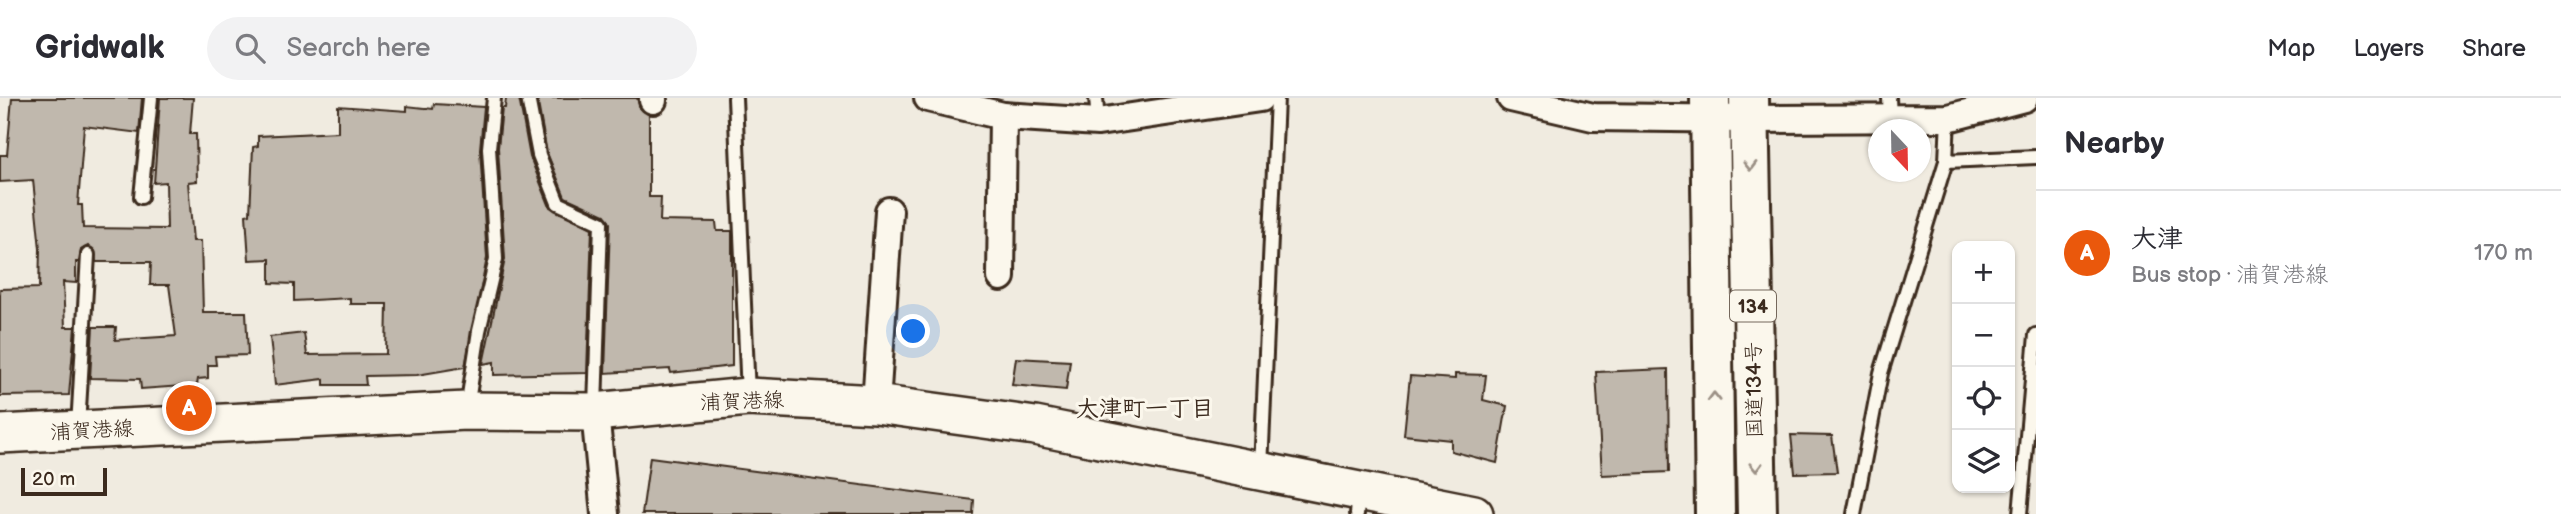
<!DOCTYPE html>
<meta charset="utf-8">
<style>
:root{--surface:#fff;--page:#f2f2f3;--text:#2b2b33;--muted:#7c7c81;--line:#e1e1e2;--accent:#ea580c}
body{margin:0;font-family:"Balsamiq Sans","Klee One",sans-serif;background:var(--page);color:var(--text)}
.controls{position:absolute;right:21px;bottom:21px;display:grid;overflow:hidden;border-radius:14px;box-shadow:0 2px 5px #0004}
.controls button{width:63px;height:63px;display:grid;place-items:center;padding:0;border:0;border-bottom:2px solid var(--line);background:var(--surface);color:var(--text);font:35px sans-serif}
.compass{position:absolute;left:1868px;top:21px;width:63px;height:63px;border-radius:50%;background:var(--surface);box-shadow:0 2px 5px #0004;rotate:158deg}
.scale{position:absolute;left:21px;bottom:18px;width:86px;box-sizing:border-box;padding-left:7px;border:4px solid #3b2a1e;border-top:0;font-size:19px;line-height:24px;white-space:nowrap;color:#3b2a1e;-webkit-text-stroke:5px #fbf7ec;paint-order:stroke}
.you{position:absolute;left:914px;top:234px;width:24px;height:24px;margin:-18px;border:5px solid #fff;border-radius:50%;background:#1a73e8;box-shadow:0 0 0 10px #1a73e833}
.badge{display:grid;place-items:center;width:46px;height:46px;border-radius:50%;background:var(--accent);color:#fff;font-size:23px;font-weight:700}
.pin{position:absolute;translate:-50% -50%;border:4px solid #fff;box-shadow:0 2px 7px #0006}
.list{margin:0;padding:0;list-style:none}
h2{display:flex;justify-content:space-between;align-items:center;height:91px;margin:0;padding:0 28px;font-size:30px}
h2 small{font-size:23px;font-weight:400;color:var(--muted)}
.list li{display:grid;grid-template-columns:46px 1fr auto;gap:21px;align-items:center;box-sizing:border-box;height:126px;padding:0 28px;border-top:2px solid var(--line)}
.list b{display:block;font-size:26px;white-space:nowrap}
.list p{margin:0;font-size:23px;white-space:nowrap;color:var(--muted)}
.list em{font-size:23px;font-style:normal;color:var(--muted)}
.icon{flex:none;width:38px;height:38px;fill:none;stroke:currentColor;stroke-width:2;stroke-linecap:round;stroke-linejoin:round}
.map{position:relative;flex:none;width:2036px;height:416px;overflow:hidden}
header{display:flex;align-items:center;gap:42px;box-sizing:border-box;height:98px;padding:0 35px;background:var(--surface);border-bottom:2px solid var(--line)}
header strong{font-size:33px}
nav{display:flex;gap:38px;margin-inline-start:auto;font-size:24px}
.search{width:490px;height:63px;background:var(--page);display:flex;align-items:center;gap:18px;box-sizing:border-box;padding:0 24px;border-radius:38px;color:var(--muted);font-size:26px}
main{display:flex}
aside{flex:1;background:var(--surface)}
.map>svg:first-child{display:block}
.building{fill:#c0b8ad;stroke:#3b2a1e;stroke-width:2}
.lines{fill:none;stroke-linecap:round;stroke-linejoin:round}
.service-casing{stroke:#3b2a1e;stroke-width:18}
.minor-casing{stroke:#3b2a1e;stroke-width:32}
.secondary-casing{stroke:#3b2a1e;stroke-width:42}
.trunk-casing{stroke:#3b2a1e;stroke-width:44}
.service{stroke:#fbf7ec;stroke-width:12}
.minor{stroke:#fbf7ec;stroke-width:26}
.secondary{stroke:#fbf7ec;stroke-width:37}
.trunk{stroke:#fbf7ec;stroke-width:38}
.oneway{stroke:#9b9085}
.labels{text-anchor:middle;stroke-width:6;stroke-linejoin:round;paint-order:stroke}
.shield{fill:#fbf7ec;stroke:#75685c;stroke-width:2}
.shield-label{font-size:19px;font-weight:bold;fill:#3b2a1e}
.street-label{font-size:21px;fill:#3b2a1e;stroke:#fbf7ec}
.neighbourhood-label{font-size:23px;font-weight:bold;fill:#3b2a1e;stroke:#fbf7ec}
</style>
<header>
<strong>Gridwalk</strong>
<div class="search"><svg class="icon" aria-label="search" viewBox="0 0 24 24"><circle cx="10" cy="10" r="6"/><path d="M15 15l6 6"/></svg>Search here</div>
<nav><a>Map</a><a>Layers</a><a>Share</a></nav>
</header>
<main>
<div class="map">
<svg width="2036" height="416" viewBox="0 0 2036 416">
<rect width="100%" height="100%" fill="#f0ebe0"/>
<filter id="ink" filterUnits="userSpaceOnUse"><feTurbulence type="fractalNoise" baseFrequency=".0143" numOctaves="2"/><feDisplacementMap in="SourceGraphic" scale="14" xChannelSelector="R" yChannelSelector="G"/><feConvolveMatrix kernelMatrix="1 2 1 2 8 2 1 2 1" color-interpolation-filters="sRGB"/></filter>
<g filter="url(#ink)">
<g class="building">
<path d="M12 0H142L139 35 84 28 78 107H82L83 130 167 131 166 84 154 85 160 0H193L190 36H196L197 83 188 84 193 143H201L203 214H246L248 257 215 258 216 267H208V280L198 281 197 287 141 291 140 281 90 280 93 229H116L115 242 176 238 169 187H150L151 164H96L95 153 88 148 81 152 79 164H76V185L63 184 65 229H75L69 297 0 298V191L39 190 40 151 33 82 0 84V57H7Z"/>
<path d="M506 0H519L530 59 550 109 592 130 587 275 494 277V264L483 266 505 161 498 50 502 10H505Z"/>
<path d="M537 0H637L640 10 649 17V99H661L660 123 716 124 717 133H732V268L671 275 670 271 605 275 610 125 605 117 565 99 547 55Z"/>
<path d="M434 6 484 9 480 51 487 160 465 269 417 277 365 278 366 287H324V281L275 287 270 239 304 235 307 257 386 256 387 206H350V200L294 203V186L270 185V161L249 162 246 117 250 116 253 49 258 48V38L338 34V8L407 13V8L433 11Z"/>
<path d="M1016 260 1070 263 1066 292 1012 287Z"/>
<path d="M1668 271 1669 374 1602 377 1596 274Z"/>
<path d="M1455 276 1486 277 1483 302 1507 308 1497 365 1451 353V342L1404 337 1410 278 1455 281Z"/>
<path d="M1791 337 1832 338 1837 374 1795 375Z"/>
<path d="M650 359 974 402 973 416H642Z"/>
</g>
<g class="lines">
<defs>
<g id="service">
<path d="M528 0 539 57 558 105 601 125 595 310"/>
<path d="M735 0 748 297"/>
<path d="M1096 0 1098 24"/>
<path d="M1889 0 1890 20"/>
<path d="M1946 63 2036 59"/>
<path d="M141 99 151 0"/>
<path d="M467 310 479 233 496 161 489 50 494 0"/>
<path d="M78 329 88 157"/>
<path d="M1261 371 1277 0"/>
<path d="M1357 416 1359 395"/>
<path d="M1854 416 1881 275 1946 63 1948 20"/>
<path d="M2020 416 2036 237"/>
</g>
<g id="minor">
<path d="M928 0 1003 18 1098 24 1260 0"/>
<path d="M1511 0 1593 19 1749 21 1948 20 2024 0"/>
<path d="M653 2V0"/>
<path d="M1001 179 1003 18"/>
<path d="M876 306 889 113"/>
<path d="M595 314 605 416"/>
</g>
<path id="secondary" d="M0 336 466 313 595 314 748 299 876 306 1035 328 1474 416"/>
<g id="trunk">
<path d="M1710 0 1715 416"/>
<path d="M1749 0 1757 416"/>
</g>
</defs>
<use href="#service" class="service-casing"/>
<use href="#minor" class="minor-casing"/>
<use href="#secondary" class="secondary-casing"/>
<use href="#trunk" class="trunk-casing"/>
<use href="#service" class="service"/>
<use href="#minor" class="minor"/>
<use href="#secondary" class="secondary"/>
<use href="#trunk" class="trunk"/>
</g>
<defs><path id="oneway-chevron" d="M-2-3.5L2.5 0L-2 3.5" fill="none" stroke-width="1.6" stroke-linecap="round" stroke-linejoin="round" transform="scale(1.75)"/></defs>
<g class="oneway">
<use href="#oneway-chevron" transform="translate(1750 68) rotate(89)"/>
<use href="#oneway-chevron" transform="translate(1714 299) rotate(-91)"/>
<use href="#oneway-chevron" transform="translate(1756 369) rotate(89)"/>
</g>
</g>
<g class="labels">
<rect class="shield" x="1730" y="192.5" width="46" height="31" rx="5"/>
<g class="shield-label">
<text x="1753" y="215">134</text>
</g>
<g class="street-label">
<text transform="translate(1754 292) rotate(-91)" y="7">国道134号</text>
<text transform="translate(742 303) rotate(-2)" y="7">浦賀港線</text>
<text transform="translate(92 332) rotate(-3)" y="7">浦賀港線</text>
</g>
<g class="neighbourhood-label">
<text x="1145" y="318">大津町一丁目</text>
</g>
</g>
</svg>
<div class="controls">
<button>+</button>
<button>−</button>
<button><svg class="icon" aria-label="locate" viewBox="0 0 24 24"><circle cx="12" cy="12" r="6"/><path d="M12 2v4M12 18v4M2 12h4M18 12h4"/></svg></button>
<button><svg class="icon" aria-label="layers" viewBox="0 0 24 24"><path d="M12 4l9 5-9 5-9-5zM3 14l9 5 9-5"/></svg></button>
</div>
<svg class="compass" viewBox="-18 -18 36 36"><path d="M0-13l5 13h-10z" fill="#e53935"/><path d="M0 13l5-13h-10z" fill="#7c7c81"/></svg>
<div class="scale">20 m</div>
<div class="you"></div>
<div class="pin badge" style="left:189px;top:310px">A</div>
</div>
<aside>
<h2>Nearby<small></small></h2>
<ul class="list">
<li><span class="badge">A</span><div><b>大津</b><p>Bus stop · 浦賀港線</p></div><em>170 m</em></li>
</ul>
</aside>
</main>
